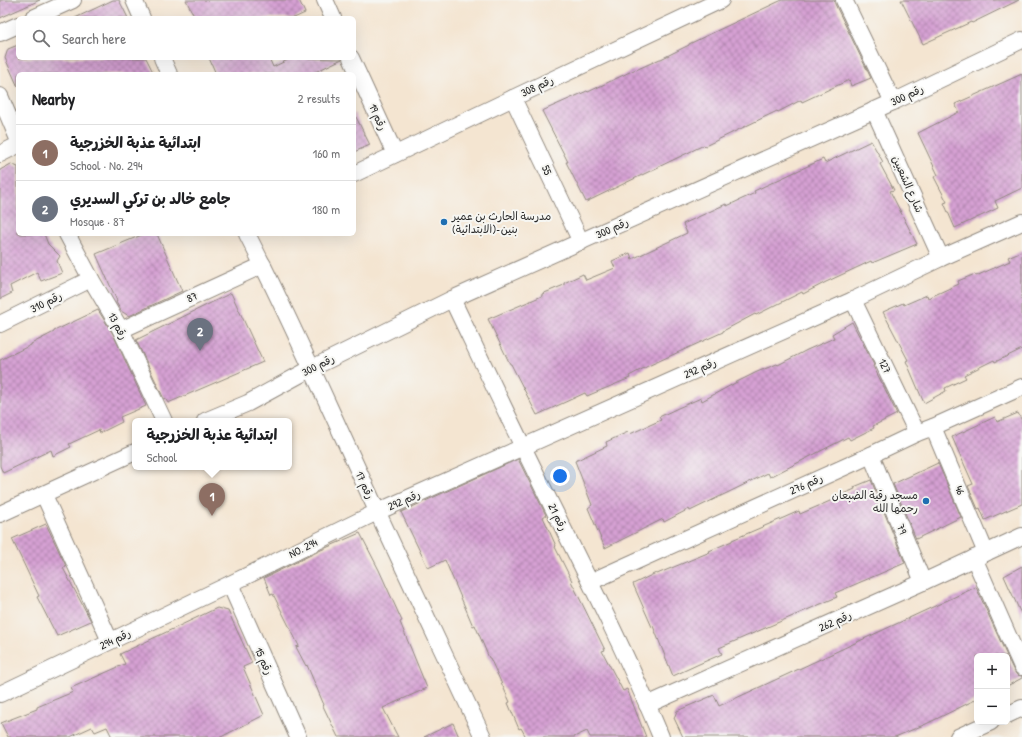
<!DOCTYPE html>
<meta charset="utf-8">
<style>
:root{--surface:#fff;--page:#f6f6f6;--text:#202124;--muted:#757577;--line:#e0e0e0;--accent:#1f6fb2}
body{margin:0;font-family:"Patrick Hand","Playpen Sans Arabic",sans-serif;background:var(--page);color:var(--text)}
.controls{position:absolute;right:12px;bottom:12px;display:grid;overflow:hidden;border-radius:6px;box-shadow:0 4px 16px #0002}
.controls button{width:36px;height:36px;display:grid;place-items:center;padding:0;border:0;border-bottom:1px solid var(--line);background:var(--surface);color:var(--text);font:20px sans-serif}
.you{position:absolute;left:560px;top:476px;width:14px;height:14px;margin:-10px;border:3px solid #fff;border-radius:50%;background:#1a73e8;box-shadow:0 0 0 6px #1a73e833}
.badge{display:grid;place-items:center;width:26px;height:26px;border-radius:50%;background:var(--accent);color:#fff;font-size:13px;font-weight:700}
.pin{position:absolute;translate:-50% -33px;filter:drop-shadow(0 1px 2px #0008)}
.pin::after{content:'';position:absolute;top:21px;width:14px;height:12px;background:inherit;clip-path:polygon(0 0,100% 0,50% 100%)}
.popup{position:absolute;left:132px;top:418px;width:160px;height:52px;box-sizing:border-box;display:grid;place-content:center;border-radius:6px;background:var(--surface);filter:drop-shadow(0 1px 3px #0005);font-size:13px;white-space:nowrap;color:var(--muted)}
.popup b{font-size:15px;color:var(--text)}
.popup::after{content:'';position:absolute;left:50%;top:100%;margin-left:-8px;border:8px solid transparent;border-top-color:var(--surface)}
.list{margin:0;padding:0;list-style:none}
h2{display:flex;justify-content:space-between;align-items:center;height:52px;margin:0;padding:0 16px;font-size:17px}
h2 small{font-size:13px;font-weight:400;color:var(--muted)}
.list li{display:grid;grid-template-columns:26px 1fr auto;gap:12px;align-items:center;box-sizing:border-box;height:56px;padding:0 16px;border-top:1px solid var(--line)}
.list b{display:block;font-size:15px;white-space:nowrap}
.list p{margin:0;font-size:13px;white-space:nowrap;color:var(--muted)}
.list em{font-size:13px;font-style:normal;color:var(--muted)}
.icon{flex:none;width:22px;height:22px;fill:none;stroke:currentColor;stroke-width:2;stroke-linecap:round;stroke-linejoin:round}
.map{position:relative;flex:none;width:1022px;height:737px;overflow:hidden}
.search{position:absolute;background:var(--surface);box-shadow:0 4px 16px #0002;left:16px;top:16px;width:340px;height:44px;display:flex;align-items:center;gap:10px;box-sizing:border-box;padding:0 14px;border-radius:6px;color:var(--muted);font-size:15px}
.panel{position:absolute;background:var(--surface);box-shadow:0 4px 16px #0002;left:16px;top:72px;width:340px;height:164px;border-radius:6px}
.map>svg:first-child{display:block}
.building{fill:url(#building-cross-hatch)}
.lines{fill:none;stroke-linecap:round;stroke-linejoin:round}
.minor-casing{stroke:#90887e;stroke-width:18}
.minor{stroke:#fff;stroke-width:16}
.poi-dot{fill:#1f6fb2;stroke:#f6f6f2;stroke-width:1.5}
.labels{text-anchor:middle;stroke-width:4;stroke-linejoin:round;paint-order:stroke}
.street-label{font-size:11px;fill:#2b2b2b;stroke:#f6f6f2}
.poi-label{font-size:11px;fill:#2b2b2b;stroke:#f6f6f2;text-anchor:start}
</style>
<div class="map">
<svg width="1022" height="737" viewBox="0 0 1022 737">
<defs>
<pattern id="building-cross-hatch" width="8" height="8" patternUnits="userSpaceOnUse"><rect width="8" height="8" fill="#d5a0d3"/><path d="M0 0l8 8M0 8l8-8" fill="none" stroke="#ad83ab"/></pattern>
</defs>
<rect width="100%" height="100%" fill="#f6f6f2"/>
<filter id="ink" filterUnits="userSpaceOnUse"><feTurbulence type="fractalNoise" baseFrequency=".025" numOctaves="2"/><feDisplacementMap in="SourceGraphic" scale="8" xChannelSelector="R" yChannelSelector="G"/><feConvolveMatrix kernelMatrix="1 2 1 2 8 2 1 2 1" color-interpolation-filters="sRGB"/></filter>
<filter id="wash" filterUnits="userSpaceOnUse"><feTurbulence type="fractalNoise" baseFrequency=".012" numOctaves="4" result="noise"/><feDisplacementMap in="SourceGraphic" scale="16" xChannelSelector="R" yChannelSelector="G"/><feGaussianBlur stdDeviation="0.9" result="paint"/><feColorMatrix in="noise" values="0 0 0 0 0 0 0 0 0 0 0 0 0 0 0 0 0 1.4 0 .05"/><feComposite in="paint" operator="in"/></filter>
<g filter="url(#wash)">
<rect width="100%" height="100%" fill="#f4e5d1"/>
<g id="blocks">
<g class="building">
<path d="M0 0H40L0 18Z"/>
<path d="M113 0H119L128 18H75Z"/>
<path d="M186 0H299L305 13 294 18H195Z"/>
<path d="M782 0H834L835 4 871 78 851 86 849 80 802 102 801 100 778 112 777 111 705 146 704 145 586 202 566 162H568L542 111 587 91 588 92 636 69V70L660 59H661L689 45V44Z"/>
<path d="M901 0H1019L972 23 971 22 923 44Z"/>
<path d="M18 45V58H146L154 74H18V87L5 58 8 49Z"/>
<path d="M209 58H269L273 67 292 58 342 59 311 74H216Z"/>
<path d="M1022 74V188L995 201 998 208 955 228 944 203 947 202 934 177 938 175 918 133 959 112 955 104Z"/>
<path d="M354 113 370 145 354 152Z"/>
<path d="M871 141 883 162 880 164 894 190 890 191 917 244 872 263 871 261 826 282 803 294 802 292 756 315 755 314 723 331V332L648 366 629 376 630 378 587 396 585 393 537 415 511 364H510L488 319 542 296V294L564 285V283L583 274 586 280 615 268 612 261 630 253 632 259 687 233 683 224 726 204 727 206 755 193 754 191 823 159 825 163Z"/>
<path d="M11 164 18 167V234H44L48 244 60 256 57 261 62 273 41 281 37 272 10 286 12 293 0 299V170Z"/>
<path d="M144 234H157L182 291 129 316 121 311 116 302 117 301 96 254Z"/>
<path d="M1022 251V349L995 362 994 360 964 375 966 378 945 388 946 391 924 403 906 361 908 360 883 312 903 303 904 305 927 295 928 298 959 284 958 281 975 274 976 276 1010 261 1008 257Z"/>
<path d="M231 293 263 362 168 403 165 398 164 399 136 340Z"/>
<path d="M98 310 113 334 146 406 120 417 122 422 100 433 99 430 69 444 71 447 53 456 51 450 3 473 0 466V360L31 345V344L54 332V331Z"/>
<path d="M852 322 874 365 873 366 883 385 897 414 873 426 874 428 850 440 848 437 770 477 768 473 690 511 689 509 664 522 663 519 605 548 588 508 592 505 575 461 607 446 606 442 628 432 630 434 661 420 659 417 678 408 701 398 702 401 735 383 757 372 777 364 778 365 807 350 834 338 832 334Z"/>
<path d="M1018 413 1022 421V504L985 520 980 508 978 509 968 486 973 484 952 437 995 417 997 422Z"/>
<path d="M518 459 546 515 543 517 556 546 555 547 572 581H571L605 650 602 651 623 691 627 689 646 737H590L587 731 574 737H526L521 728 519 729 508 703 510 702 490 658H489L475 625 473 626 445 560 428 568 401 512Z"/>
<path d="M938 463 961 517 916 539 893 484Z"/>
<path d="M871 480 905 563 835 593 837 597 719 648 722 654 699 664 673 676 653 626 652 627 633 584 656 573 657 574 710 552 709 551 732 541V540L781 519 799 511 800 514 837 498 836 497 855 489 854 487Z"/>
<path d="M46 524 66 566 63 568 91 621 57 636 37 597 39 596 12 539Z"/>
<path d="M360 533 379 570 402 621 400 622 427 688 383 708 398 737H338L323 706 324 705 307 665 306 666 296 647 299 646 273 594 271 595 264 578 321 550Z"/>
<path d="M1022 566V616L1004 576Z"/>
<path d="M976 587 1007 656H977V699L926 724 895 737H683L674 718 677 711 714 695 719 706Z"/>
<path d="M217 608 228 611 252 663 243 667 264 715 221 737H112L107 727 95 732 92 727 70 737H8L1 723 37 709V707L73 692 71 688 125 664 120 654Z"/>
<path d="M1007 657 1014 671 1017 675 1022 676V678L1007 686Z"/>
<path d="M453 723 459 737H424Z"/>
</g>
</g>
</g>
<g filter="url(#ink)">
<use href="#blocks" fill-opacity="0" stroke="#90887e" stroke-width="1"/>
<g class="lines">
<defs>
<g id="minor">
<path d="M134 0 142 18"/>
<path d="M325 0 333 18"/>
<path d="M844 0 893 102"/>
<path d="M33 18 73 0"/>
<path d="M0 33 18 25"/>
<path d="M162 58 169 74"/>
<path d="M351 58 395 154"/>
<path d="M0 96 18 139"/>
<path d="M513 98 581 242"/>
<path d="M874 110 941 258"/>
<path d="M0 154 18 145"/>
<path d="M354 174 513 98 721 0"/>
<path d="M67 234 91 279 121 330 164 421"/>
<path d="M247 234C285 308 319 385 354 461 396 553 440 645 483 737"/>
<path d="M452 299C485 368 518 438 552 506 590 582 629 659 661 737"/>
<path d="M853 300 917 433"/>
<path d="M0 324 91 279"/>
<path d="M121 330 263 265"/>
<path d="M205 421 248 403 312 368 452 299 893 102 1022 40"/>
<path d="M933 427 986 553"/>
<path d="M871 455 923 582"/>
<path d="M44 495 110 641"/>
<path d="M0 514 135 452"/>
<path d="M974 558 1022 667"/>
<path d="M590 582 858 461 917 433 933 427 1022 387"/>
<path d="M230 584 298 737"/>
<path d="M0 694 230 584 377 512 853 300 941 258 1022 222"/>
<path d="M647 705 923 582 1022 536"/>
<path d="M1007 715 1022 708"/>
<path d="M958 737 991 722"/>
</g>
</defs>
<use href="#minor" class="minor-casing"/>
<use href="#minor" class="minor"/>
</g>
</g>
<g class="poi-dot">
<circle cx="444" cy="222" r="4"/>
<circle cx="926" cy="501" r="4"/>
</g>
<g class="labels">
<g class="street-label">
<text transform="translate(537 86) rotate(-25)" y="4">رقم 308</text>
<text transform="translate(907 95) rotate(-25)" y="4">رقم 300</text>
<text transform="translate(378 117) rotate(66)" y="4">رقم 19</text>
<text transform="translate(547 170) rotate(65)" y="4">55</text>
<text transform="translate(908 184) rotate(66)" y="4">شارع الشعبين</text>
<text transform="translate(612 228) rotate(-24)" y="4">رقم 300</text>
<text transform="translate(192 297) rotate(-25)" y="4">87</text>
<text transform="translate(46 302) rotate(-26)" y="4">رقم 310</text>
<text transform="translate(118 326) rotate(62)" y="4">رقم 13</text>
<text transform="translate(318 365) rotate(-27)" y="4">رقم 300</text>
<text transform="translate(885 366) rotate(65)" y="4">127</text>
<text transform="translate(700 368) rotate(-24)" y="4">رقم 292</text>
<text transform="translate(806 484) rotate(-24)" y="4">رقم 276</text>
<text transform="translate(365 485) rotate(65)" y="4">رقم 17</text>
<text transform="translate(960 490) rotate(67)" y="4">46</text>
<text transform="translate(404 500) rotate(-24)" y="4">رقم 292</text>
<text transform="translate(558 517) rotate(64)" y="4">رقم 21</text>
<text transform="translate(902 529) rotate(68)" y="4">79</text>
<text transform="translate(303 548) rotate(-26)" y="4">NO. 294</text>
<text transform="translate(835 621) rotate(-24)" y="4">رقم 262</text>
<text transform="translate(115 639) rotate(-26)" y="4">رقم 294</text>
<text transform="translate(264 661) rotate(66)" y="4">رقم 15</text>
</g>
<g class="poi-label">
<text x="452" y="220">مدرسة الحارث بن عمير<tspan x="452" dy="13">(الابتدائية)-بنين</tspan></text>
<text x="918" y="499" text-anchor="end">مسجد رقية الضبعان<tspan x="918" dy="13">رحمها الله</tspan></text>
</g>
</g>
</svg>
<div class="controls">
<button>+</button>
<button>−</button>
</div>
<div class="you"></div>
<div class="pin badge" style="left:212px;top:516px;background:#8d6e63">1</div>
<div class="popup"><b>ابتدائية عذبة الخزرجية</b>School</div>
<div class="pin badge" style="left:200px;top:351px;background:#6b7280">2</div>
<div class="search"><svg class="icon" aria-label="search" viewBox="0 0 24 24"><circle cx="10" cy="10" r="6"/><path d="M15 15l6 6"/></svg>Search here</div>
<section class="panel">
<h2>Nearby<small>2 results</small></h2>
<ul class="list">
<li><span class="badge" style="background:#8d6e63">1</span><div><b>ابتدائية عذبة الخزرجية</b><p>School · No. 294</p></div><em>160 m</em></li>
<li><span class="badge" style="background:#6b7280">2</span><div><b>جامع خالد بن تركي السديري</b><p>Mosque · 87</p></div><em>180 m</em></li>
</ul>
</section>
</div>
